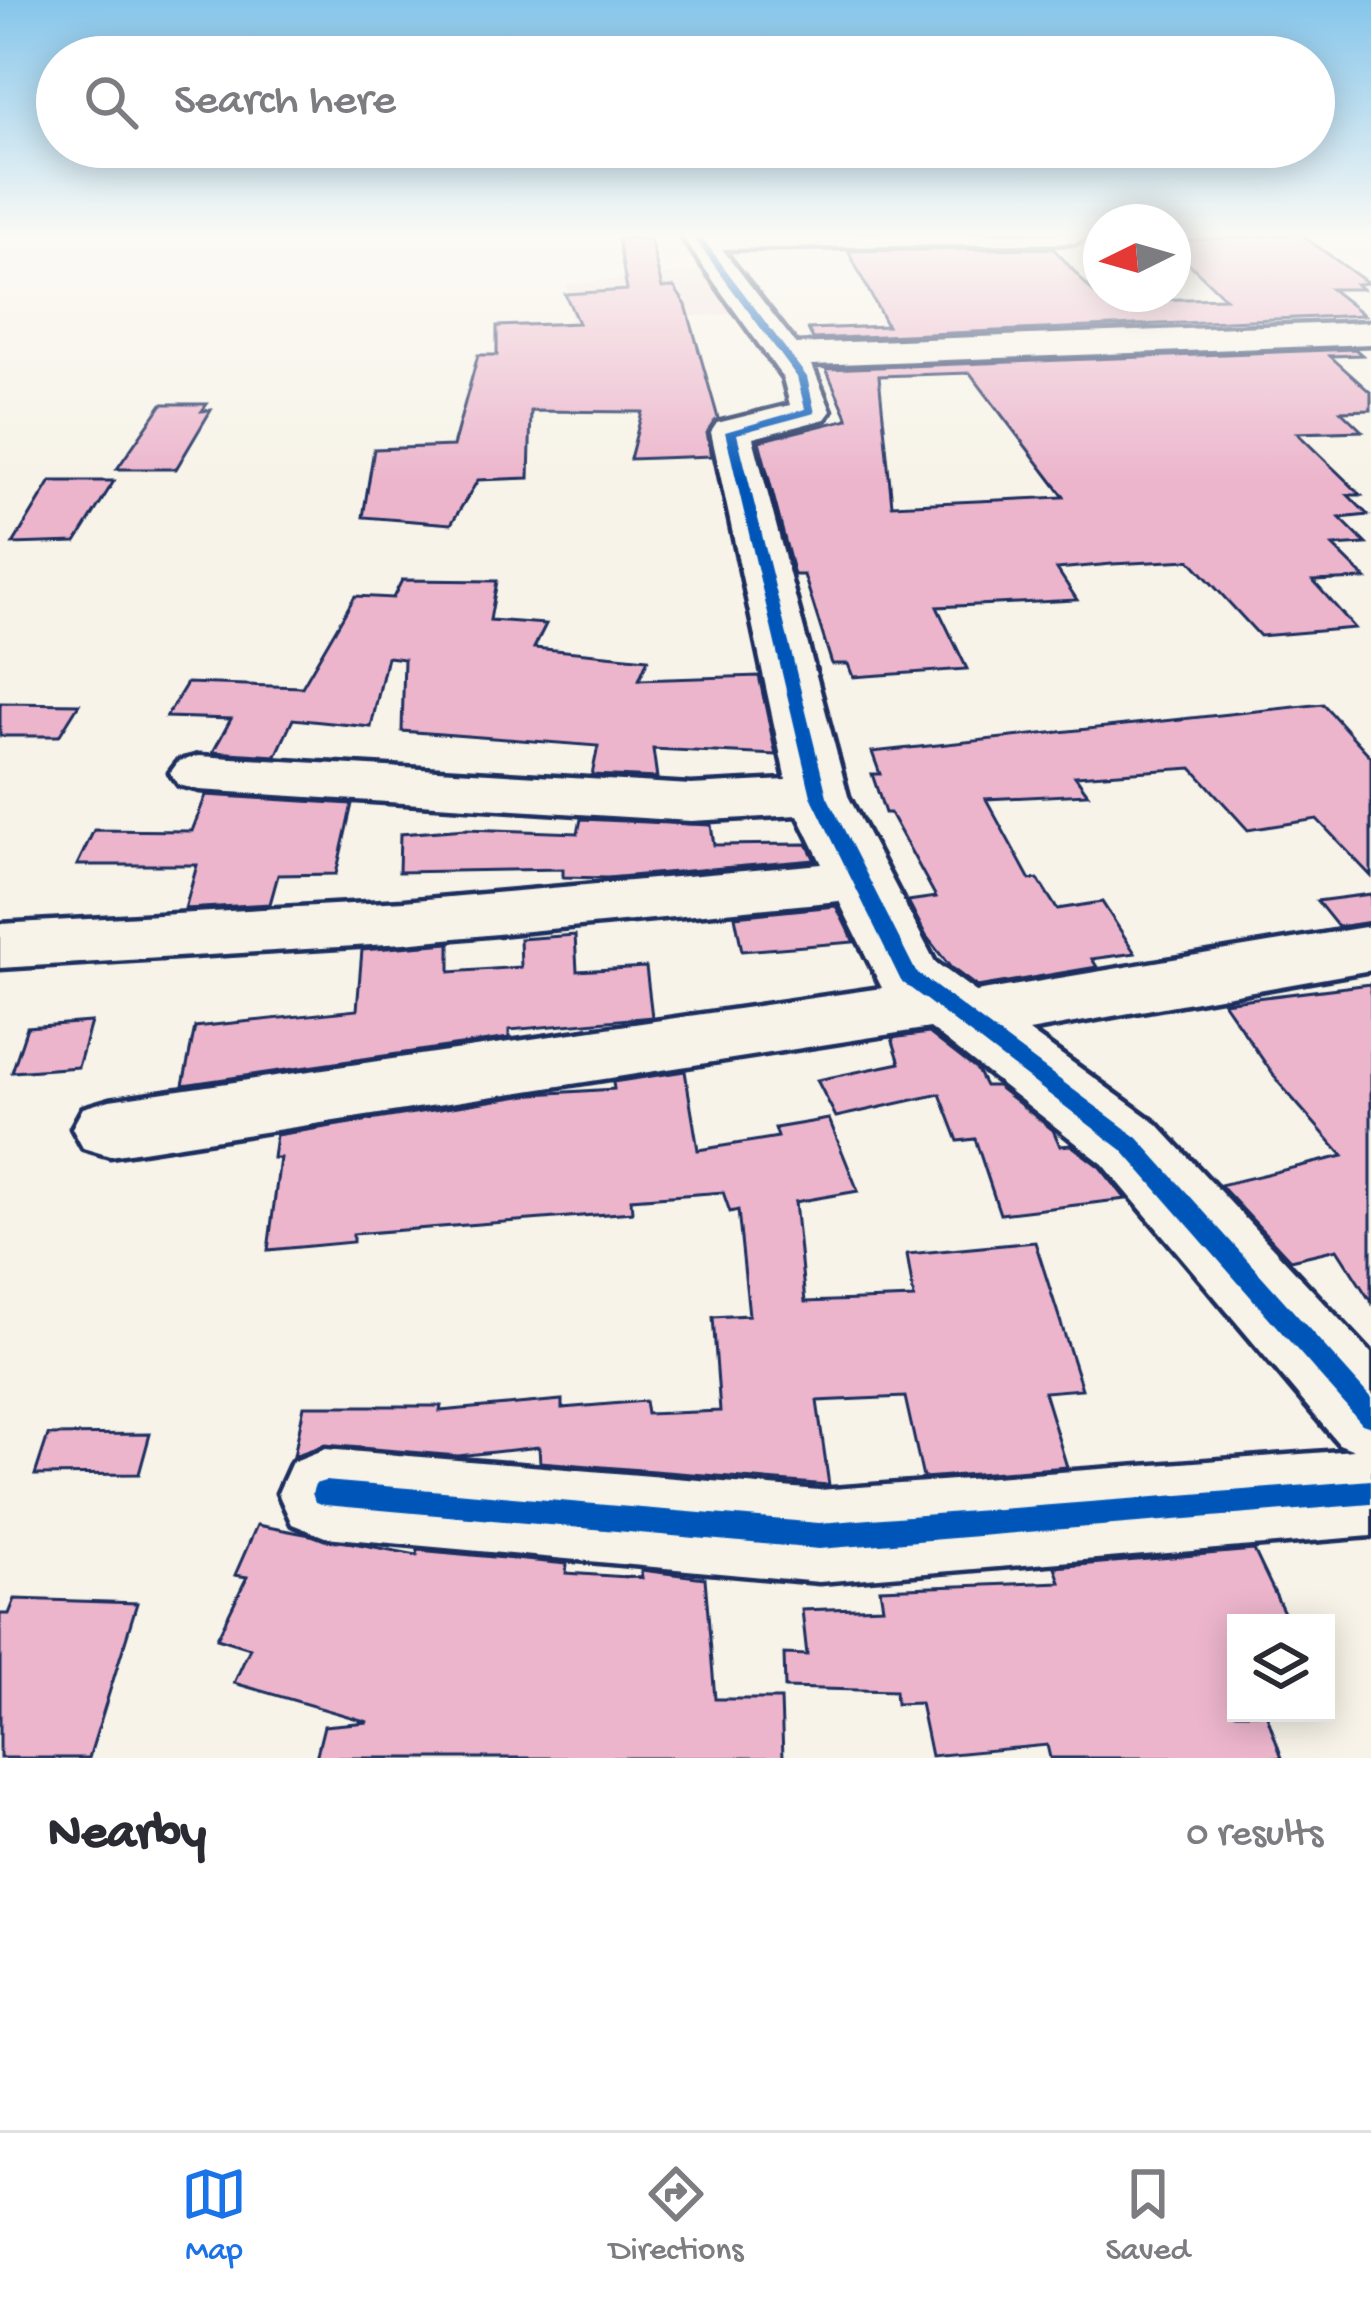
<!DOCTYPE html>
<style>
:root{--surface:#fff;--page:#f7f7f7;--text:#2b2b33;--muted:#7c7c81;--line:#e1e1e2;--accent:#1a73e8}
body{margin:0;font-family:"Gochi Hand",sans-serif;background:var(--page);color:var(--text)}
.controls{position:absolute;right:36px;bottom:36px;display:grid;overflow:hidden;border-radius:0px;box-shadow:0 6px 30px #0003}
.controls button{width:108px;height:108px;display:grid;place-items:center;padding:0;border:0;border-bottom:3px solid var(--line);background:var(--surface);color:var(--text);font:60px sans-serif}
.compass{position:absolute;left:1083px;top:204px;width:108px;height:108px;border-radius:50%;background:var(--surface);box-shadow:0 6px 30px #0003;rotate:265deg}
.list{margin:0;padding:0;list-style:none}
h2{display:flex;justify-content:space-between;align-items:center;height:156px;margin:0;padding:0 48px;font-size:51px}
h2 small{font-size:39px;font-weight:400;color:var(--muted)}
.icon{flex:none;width:66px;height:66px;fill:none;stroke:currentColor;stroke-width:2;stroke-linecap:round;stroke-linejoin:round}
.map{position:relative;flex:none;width:1371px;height:1758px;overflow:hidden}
.search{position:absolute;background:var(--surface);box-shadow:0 6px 30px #0003;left:36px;right:36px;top:36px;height:132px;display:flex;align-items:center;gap:30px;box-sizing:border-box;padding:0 42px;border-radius:66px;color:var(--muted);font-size:45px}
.sheet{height:372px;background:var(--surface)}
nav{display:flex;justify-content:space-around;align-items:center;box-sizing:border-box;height:168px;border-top:3px solid var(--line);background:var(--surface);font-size:33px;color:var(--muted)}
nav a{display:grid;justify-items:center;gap:6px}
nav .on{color:var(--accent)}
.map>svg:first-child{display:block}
.built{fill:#f4e0e0}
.building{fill:#ecb5cc;stroke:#1b2f5e;stroke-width:3;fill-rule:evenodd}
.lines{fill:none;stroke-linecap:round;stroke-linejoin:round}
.minor-casing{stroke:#1b2f5e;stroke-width:9}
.minor{fill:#f7f3e8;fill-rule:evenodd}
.cycleway-casing{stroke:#f7f3e8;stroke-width:8}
.cycleway{fill:#0057b8;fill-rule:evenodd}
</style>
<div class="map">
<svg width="1371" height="1758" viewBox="0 0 1371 1758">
<rect width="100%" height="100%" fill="#f7f3e8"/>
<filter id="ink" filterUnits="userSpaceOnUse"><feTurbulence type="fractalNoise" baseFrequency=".00833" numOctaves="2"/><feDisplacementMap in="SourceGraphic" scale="24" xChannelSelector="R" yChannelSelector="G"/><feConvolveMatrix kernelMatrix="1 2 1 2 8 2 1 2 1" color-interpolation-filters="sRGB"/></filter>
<g filter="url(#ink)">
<path class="built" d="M703 272 737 314 571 321 567 284Z"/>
<g class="building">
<path d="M1300 234 1368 283 1356 284 1362 289H1331L1364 315 813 339 808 329 887 326 848 251 1053 248 1101 301 1225 298 1173 248V241Z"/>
<path d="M618 238H650L662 288 674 287 686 305 718 418 707 433 712 456 630 459 642 412 531 411 529 478 478 480 451 524 363 517 374 449 453 446 478 355H497V326L578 323 565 294 627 290Z"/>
<path d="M1355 349 1362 355 1330 356 1371 393V410L1341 411 1362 431 1297 433 1361 495H1348L1368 515 1340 518 1366 544 1333 546 1366 579 1313 581 1355 628 1260 636 1190 560 1112 564 1057 569 1077 600 937 607 967 669 853 677 848 664H832L804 575H794L759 441 848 419 826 369ZM970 373 1064 497 892 505 879 376Z"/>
<path d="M162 404H207L202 411 211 410 176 469H117Z"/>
<path d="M51 481H114L76 542 13 544Z"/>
<path d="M402 580 497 581 490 620 546 624 534 648 648 659 639 680 759 676 776 755 653 749 657 778 592 775 598 746 402 731 404 659 387 657 371 727 293 719 276 756 213 752 231 719 166 717 187 683 302 687 355 596 393 598Z"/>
<path d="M0 703 79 704 59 736H0Z"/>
<path d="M1323 704 1371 757V876L1317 819 1248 830 1192 768 1075 776 1088 794 986 799 1030 880 1038 879 1057 909 1102 902 1135 953 1092 959 1097 967 977 987 950 967 926 936 908 901 936 897 890 813H885L872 774H880L872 752Z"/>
<path d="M206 795 352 804 336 874 278 875 270 904 185 909 197 865H77L94 830 192 831Z"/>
<path d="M581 819 711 825 714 845 807 844 815 860 607 878 563 877V869L399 872 400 834 466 829 578 833Z"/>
<path d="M1371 894V922L1338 927 1317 901Z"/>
<path d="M836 906 854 942 742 951 735 916Z"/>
<path d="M575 935 577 971 646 967 652 1017 509 1030V1038L183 1085 195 1027 357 1010 362 950 450 943V972L521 967 520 939Z"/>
<path d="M1371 984V1302L1337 1249 1290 1260 1220 1185 1343 1156 1279 1083 1223 1002Z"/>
<path d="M91 1022 78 1067 12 1072 27 1027Z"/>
<path d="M929 1033 977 1070 985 1086H997L1053 1130 1060 1146 1071 1145 1100 1167 1126 1199 1000 1214 975 1139 958 1141 940 1094 836 1117 817 1080 900 1063 892 1038Z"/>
<path d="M685 1071 698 1150 778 1137 775 1128 829 1119 858 1191 795 1202 805 1302 914 1298 907 1254 1035 1242 1082 1389 1044 1392 1067 1467 923 1478 905 1397 817 1401 829 1485 540 1462 539 1447 458 1456 325 1445 294 1456 304 1406H441L440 1411 562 1400V1408L645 1401 647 1414 720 1411 713 1317 749 1315 738 1210 730 1212 723 1192 631 1199 632 1212 353 1234V1242L268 1250 280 1158H273L276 1135 534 1094 614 1089 613 1082Z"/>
<path d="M150 1434 139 1474 35 1475 48 1435Z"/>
<path d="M257 1525 417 1555 418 1550 567 1564 566 1573 642 1578 641 1570 705 1578 715 1699H781L783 1758H316L324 1726 368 1722 234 1683 250 1648 217 1638 247 1577 235 1575Z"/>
<path d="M1254 1550 1289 1623H1236V1713H1266L1282 1758H1050L1047 1745 931 1756 920 1703 896 1704 895 1691 785 1688 784 1654 807 1655 802 1610 883 1607 880 1589 1060 1582 1055 1567Z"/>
<path d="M15 1599 137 1603 89 1758H0V1614H9Z"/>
</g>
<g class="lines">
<defs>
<path id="minor" d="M680 234H1090L1075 243 722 249 796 344 1371 322V344L812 365 831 411 825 419 753 438 848 796 935 962 976 992 1371 926V970L1029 1031 1157 1124 1371 1353V1536L819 1582 325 1537 292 1524 278 1493 292 1462 325 1449 819 1490 1354 1450 1339 1444 1103 1164 930 1028 110 1156 83 1148 72 1128 83 1108 110 1100 882 988 839 901 404 943 0 968V924L404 901 822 864 798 815 691 821 199 790 179 785 170 773 179 761 199 756 691 785 786 780 711 432 717 423 790 405 783 378Z"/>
</defs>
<use href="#minor" class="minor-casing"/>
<use href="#minor" class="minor"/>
<defs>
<g id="cycleway">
<path d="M691 234H699L807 377 815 413 737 434 827 796 916 972 1138 1138 1371 1398V1427L1362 1424 1122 1150 901 981 811 796 725 432 805 409 797 377Z"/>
<path d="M1371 1480V1504L819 1549 325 1505 315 1502 312 1493 315 1484 325 1481 819 1523Z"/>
</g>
</defs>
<use href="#cycleway" class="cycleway-casing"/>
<use href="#cycleway" class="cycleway"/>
</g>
</g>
<linearGradient id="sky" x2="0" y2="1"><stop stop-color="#85c5eb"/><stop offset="0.49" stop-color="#fbfaf5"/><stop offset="1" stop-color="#fbfaf5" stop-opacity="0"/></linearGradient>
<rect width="1371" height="480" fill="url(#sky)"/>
</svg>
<div class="controls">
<button><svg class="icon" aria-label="layers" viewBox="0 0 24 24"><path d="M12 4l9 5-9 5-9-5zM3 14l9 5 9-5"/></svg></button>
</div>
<svg class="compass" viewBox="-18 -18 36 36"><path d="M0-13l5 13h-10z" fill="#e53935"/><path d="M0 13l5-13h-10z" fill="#7c7c81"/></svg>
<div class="search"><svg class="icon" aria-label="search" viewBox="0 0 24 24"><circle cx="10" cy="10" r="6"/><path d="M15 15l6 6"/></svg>Search here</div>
</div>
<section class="sheet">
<h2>Nearby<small>0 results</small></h2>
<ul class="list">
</ul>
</section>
<nav>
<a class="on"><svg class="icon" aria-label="map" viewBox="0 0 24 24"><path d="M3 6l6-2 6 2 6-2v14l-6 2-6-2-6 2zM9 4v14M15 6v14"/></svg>Map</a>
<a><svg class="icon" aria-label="directions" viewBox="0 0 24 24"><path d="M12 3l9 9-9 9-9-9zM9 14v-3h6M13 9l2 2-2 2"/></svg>Directions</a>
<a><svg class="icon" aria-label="saved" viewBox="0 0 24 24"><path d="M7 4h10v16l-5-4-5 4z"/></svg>Saved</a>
</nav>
